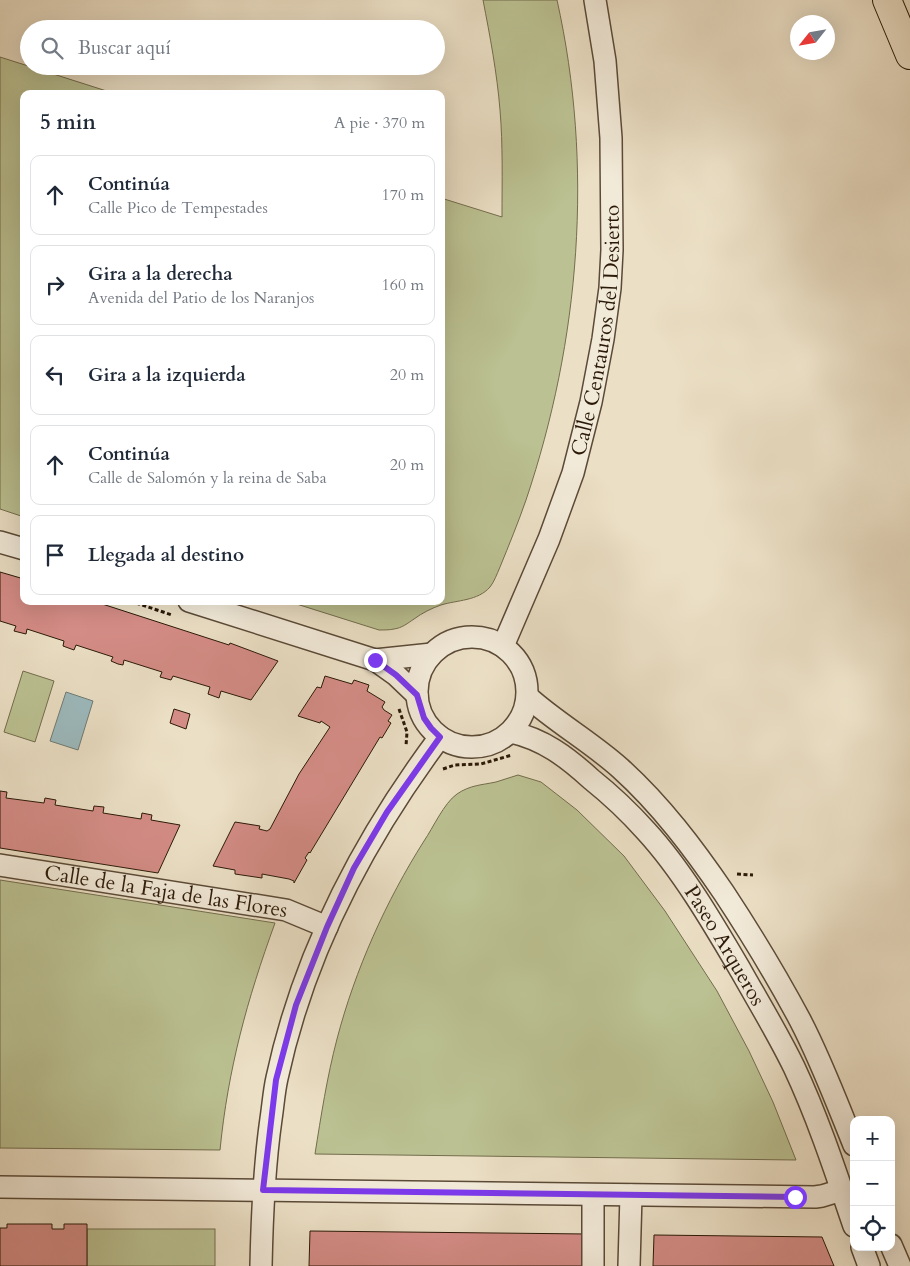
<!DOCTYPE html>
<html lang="es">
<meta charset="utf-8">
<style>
:root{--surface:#fff;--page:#f2f2f3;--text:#1f2937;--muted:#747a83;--line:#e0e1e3}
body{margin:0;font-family:Cardo,serif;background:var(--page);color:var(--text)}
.controls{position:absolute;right:15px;bottom:15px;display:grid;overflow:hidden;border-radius:10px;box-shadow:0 5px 20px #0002}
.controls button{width:45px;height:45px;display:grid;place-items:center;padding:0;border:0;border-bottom:1px solid var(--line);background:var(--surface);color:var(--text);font:25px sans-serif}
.compass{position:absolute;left:790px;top:15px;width:45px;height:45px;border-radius:50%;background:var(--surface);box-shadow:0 5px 20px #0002;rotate:239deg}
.stop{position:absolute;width:15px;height:15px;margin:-11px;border:4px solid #7c3aed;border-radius:50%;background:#fff}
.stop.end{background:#7c3aed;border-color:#fff;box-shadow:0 1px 5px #0008}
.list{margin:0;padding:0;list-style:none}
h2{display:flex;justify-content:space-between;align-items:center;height:65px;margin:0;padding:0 20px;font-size:21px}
h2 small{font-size:16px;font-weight:400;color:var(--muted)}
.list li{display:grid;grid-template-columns:32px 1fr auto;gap:15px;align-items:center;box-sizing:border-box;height:80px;margin:0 10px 10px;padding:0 10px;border:1px solid var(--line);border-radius:10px}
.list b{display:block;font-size:19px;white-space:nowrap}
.list p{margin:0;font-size:16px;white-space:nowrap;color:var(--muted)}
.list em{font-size:16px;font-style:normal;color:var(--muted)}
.icon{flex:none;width:28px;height:28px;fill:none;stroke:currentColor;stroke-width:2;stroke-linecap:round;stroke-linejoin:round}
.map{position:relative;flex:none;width:910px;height:1266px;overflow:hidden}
.search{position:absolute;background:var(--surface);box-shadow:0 5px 20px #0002;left:20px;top:20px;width:425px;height:55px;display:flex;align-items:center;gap:12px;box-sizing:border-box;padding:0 18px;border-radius:28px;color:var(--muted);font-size:19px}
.panel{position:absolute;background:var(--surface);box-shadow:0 5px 20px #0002;left:20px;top:90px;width:425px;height:515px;border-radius:10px}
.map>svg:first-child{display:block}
.green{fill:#bbc192;stroke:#736d4d}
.water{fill:#9cbabe;stroke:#6f7a75}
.building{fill:#d48c86;stroke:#2b1908}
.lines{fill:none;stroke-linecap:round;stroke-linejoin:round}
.minor-casing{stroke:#5b4a37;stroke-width:24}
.highway-casing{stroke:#2b1908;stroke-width:30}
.path{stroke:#2b1908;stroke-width:3;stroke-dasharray:4 2.5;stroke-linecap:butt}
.minor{stroke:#f2ead9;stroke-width:21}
.highway{stroke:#ebdfc5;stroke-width:28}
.route{stroke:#7c3aed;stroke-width:6}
.labels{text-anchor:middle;stroke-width:4;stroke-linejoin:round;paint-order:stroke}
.street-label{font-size:21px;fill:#2b1908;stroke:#f2ead9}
</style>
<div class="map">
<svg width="910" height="1266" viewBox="0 0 910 1266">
<rect width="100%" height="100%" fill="#ebdfc5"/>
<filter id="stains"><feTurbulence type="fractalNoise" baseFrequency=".004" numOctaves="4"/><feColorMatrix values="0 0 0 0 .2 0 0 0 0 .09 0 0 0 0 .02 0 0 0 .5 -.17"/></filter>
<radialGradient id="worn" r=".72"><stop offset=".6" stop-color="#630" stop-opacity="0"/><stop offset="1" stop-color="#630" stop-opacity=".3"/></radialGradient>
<g class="green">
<path d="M483 0H557C594 166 580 340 526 500 518 523 509 545 500 567 497 574 494 582 490 587 478 601 457 600 441 605 432 608 422 613 414 619 408 623 402 628 394 629 390 630 384 630 379 630L287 601H441V198L502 217C502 181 503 145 500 110 497 73 490 36 483 0Z"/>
<path d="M0 57 116 94H24V517L0 509Z"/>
<path d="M23 671 54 681 35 742 4 732Z"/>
<path d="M518 775 541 782 577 810 624 856 665 911 717 991 749 1051 773 1102 796 1160 315 1154C321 1116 327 1077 337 1039 355 970 386 901 424 841 433 828 444 803 457 794 470 785 482 785 496 782 503 780 511 777 518 775Z"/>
<path d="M0 880 275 923C247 1000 228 1069 220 1150L0 1148Z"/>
<rect x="87" y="1229" width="128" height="37"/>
</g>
<path class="water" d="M66 692 93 701 78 750 50 741Z"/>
<g class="building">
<path d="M0 572 24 579V601H93L229 645 230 643 278 661 251 700 221 691 219 698 208 694 210 687 173 676 171 680 160 677 162 672 124 660 123 665 118 664 111 661 113 657 76 645 74 650 63 646 64 641 27 629 26 634 14 631 16 626 0 621Z"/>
<path d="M325 676 352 684 354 680 369 685 367 691 385 702 382 707 384 710 392 715 388 721 391 723 382 738 380 737 310 853 309 852 305 858 307 860 294 883V881L289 879 262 874V878L235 874V870L213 866 235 822 260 826 259 829 267 831 270 829 299 774 330 727 321 721 320 723 298 716 317 687 321 688Z"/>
<path d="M174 709 190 714 186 729 170 723Z"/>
<path d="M0 791 7 792 6 798 44 803 45 798 56 800 55 805 93 811 94 806 104 807 103 813 141 819 142 813 152 815 151 820 180 825 158 873 0 848Z"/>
<path d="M7 1224H52V1229H64V1224H87V1266H0V1228H7Z"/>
<path d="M310 1231 587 1234V1266H309Z"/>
<path d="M654 1235 822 1237 834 1266H653Z"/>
</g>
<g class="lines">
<defs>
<g id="minor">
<path d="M0 542 24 549"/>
<path d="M189 601 375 660 396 675 417 695"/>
<circle cx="472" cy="692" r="55"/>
<path id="s1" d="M503 646 549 539 573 473 591 402 603 339 610 288 612 250 611 138 605 61 595 0"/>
<path d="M375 660 432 654"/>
<path d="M528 697C557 723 591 742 620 768 661 805 694 849 724 893 751 934 777 977 800 1020 821 1060 837 1103 854 1145"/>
<path id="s2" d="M511 732C543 739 567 757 591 779 611 795 629 812 646 831 682 870 714 925 741 971 759 1003 778 1034 794 1067 818 1118 836 1173 854 1226"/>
<path id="s3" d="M0 865 286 910 327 927"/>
<path d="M0 1187 815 1197 822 1196 842 1190"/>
<path d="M593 1195V1266"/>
<path d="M891 1245 900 1266"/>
<path d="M862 1247 869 1266"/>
<path d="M261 1266C262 1217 264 1168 271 1119 273 1106 274 1091 277 1078 304 952 363 840 440 737"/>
<path d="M629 1266 631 1195"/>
</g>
<path id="highway" d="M887 0 910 55"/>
</defs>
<use href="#minor" class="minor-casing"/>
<use href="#highway" class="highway-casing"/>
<g class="path">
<path d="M130 601 172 615"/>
<path d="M399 709 407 732 406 746"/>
<path d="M443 769 455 765 481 764 512 755"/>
<path d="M737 874 753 875"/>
</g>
<use href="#minor" class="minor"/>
<use href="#highway" class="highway"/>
</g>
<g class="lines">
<path class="route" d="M375 660 396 675 417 695 424 718 431 728 440 737 387 812 354 868 327 927 296 1005 276 1080 263 1190 795 1197"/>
</g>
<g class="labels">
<g class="street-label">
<text dy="7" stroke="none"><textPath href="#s1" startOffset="332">Calle Centauros del Desierto</textPath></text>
<text dy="7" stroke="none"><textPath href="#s3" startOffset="168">Calle de la Faja de las Flores</textPath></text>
<text dy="7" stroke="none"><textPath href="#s2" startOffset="309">Paseo Arqueros</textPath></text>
</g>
</g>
<rect width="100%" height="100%" filter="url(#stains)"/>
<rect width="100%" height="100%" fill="url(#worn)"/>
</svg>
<div class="controls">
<button>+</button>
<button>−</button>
<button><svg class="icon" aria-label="locate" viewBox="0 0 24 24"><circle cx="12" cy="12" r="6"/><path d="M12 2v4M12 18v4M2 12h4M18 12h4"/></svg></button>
</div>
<svg class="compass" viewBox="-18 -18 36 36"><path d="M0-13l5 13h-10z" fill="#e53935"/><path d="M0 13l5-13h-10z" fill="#747a83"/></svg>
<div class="stop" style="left:795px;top:1197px"></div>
<div class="stop end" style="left:375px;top:660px"></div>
<div class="search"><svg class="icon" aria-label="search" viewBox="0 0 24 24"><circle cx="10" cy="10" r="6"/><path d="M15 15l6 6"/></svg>Buscar aquí</div>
<section class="panel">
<h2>5 min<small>A pie · 370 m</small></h2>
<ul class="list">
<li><svg class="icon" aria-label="ahead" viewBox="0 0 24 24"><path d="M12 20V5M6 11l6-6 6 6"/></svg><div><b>Continúa</b><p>Calle Pico de Tempestades</p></div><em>170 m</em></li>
<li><svg class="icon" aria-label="right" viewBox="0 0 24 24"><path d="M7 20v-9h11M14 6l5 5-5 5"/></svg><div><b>Gira a la derecha</b><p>Avenida del Patio de los Naranjos</p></div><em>160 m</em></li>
<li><svg class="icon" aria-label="left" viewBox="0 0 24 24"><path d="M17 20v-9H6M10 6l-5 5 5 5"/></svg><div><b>Gira a la izquierda</b></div><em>20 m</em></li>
<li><svg class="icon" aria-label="ahead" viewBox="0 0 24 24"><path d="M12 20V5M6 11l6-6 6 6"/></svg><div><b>Continúa</b><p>Calle de Salomón y la reina de Saba</p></div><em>20 m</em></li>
<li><svg class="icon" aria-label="arrive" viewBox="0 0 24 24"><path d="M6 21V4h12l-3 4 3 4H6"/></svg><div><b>Llegada al destino</b></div></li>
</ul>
</section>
</div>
